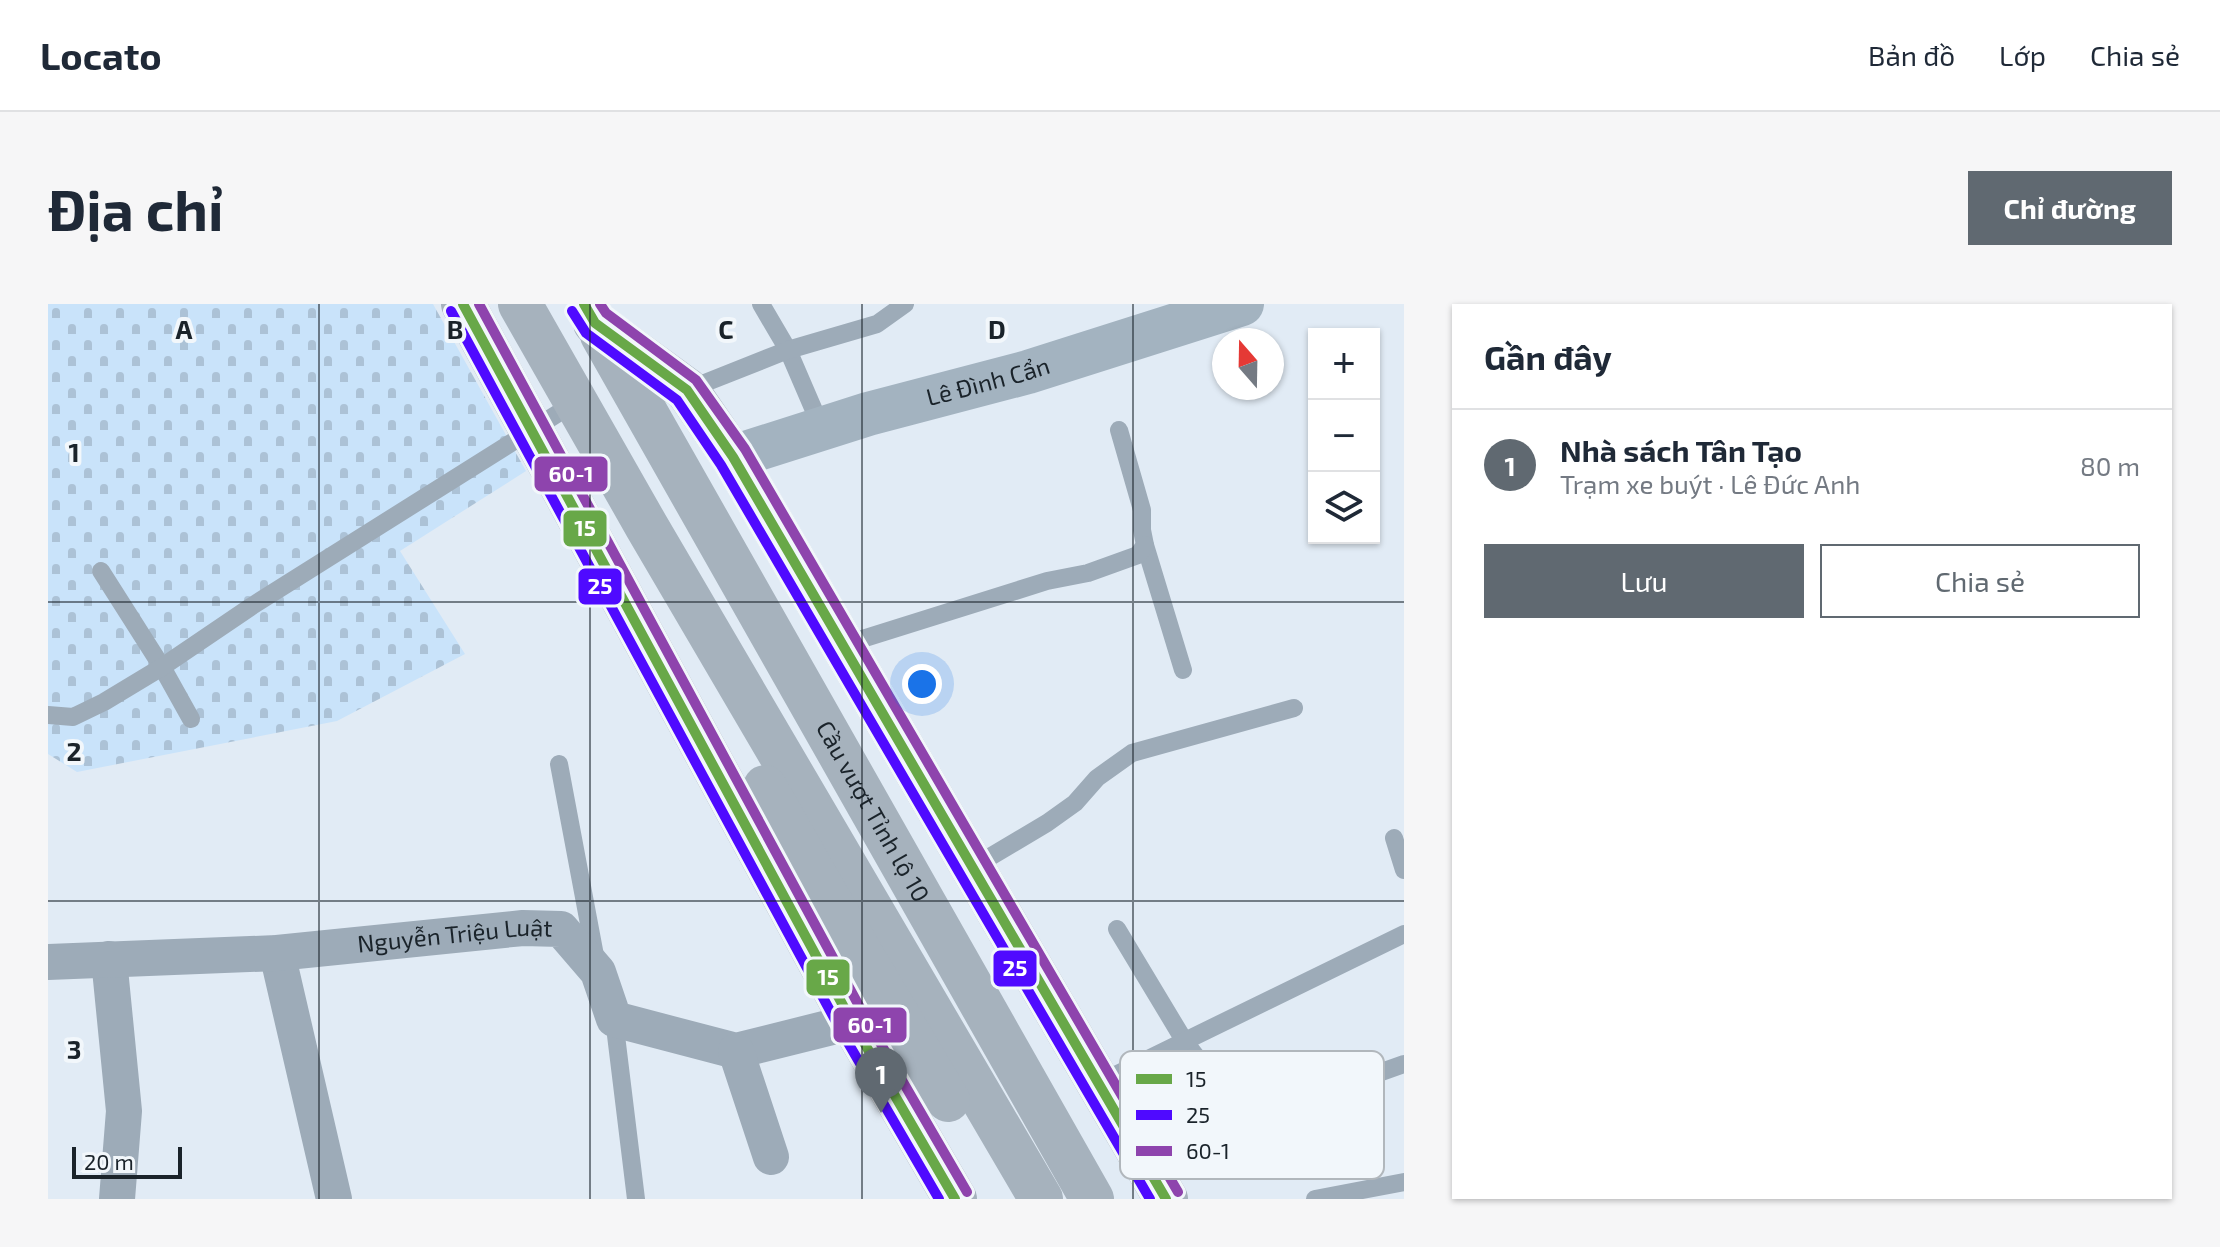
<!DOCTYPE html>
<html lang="vi">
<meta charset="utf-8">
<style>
:root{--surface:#fff;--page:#f6f6f7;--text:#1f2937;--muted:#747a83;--line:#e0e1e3;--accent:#606971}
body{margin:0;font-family:"Exo 2",sans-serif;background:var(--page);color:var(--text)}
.controls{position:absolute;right:24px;top:24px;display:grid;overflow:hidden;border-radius:0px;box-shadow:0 2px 6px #0004}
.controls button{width:72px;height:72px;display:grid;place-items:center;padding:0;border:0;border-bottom:2px solid var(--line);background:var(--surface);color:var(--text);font:40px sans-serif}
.compass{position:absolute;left:1164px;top:24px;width:72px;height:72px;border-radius:50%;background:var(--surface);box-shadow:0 2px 6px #0004;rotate:340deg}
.scale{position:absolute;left:24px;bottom:20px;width:110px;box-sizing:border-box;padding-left:8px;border:4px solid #1a232a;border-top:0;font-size:22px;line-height:28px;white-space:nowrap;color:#1a232a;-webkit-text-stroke:6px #f2f7fb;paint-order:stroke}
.you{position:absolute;left:874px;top:380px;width:28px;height:28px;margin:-20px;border:6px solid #fff;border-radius:50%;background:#1a73e8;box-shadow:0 0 0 12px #1a73e833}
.badge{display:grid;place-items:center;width:52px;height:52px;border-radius:50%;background:var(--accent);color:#fff;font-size:26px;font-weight:700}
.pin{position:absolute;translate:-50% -66px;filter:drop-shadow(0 2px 4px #0008)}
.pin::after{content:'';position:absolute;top:42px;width:28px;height:24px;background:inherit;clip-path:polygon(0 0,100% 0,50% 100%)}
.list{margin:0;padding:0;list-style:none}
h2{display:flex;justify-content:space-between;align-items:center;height:104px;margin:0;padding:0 32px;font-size:34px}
h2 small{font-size:26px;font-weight:400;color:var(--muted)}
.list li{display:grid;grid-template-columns:52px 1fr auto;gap:24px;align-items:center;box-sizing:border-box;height:112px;padding:0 32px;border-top:2px solid var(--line)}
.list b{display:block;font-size:30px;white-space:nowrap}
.list p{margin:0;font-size:26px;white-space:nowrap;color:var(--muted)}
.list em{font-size:26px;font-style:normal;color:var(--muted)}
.actions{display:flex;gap:16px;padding:24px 32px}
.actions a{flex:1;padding:18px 0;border:2px solid var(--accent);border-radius:0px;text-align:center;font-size:28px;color:var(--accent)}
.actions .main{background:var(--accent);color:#fff}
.icon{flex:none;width:44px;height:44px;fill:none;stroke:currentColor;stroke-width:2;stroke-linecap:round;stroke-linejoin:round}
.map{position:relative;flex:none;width:1356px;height:895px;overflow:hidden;border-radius:0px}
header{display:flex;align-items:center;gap:48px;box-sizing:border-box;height:112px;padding:0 40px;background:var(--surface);border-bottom:2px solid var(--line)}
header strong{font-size:38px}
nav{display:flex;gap:44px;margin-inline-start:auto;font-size:28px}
.intro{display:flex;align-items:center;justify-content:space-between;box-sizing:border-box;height:192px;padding:0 48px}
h1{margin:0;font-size:56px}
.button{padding:20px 36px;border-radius:0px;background:var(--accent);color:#fff;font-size:28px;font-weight:700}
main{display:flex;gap:48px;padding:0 48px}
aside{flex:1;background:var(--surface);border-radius:0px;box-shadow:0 2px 6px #0004}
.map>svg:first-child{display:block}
.cemetery{fill:url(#cemetery-stones)}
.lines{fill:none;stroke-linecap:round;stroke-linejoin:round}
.lane{stroke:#9dabb8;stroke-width:18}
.street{stroke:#9dabb8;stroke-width:36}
.secondary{stroke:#a3b3c0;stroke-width:44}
.highway{stroke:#a6b2bd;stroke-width:44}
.bus-1-casing{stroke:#f2f7fb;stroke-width:16}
.bus-2-casing{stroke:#f2f7fb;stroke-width:16}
.bus-3-casing{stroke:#f2f7fb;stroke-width:16}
.bus-1{stroke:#68a848;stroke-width:10}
.bus-2{stroke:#4f0aff;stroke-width:10}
.bus-3{stroke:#8e44ad;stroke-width:10}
.grid{fill:none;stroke:#1a232a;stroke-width:2;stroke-opacity:0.55}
.labels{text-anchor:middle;stroke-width:8;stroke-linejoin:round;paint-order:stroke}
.street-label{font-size:24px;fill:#1a232a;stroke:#f2f7fb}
.key{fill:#f2f7fb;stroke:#b1b7bc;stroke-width:2}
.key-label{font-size:22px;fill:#1a232a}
.grid-label{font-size:26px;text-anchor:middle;font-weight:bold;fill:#1a232a;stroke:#f2f7fb;stroke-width:8;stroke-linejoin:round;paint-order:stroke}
.line-badge{stroke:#f2f7fb;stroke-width:3}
.badge-label{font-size:22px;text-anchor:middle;font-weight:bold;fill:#fff}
</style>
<header>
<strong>Locato</strong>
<nav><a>Bản đồ</a><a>Lớp</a><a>Chia sẻ</a></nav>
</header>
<div class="intro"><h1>Địa chỉ</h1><a class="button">Chỉ đường</a></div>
<main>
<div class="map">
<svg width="1356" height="895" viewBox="0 0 1356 895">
<defs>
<pattern id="cemetery-stones" width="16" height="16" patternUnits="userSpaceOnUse" patternTransform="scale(2)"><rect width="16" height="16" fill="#c9e3fa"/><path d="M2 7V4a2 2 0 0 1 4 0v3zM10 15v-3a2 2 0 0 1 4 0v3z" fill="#acc2d6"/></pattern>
</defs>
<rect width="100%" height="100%" fill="#e1ebf5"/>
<path class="cemetery" d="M0 0H385L478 167 352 247 417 350 289 417 29 468 0 450Z"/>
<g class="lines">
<g class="lane">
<path d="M713 0 740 46 774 125"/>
<path d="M639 86 740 46 829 20 857 0"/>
<path d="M1071 126 1094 206V226L1097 241 1135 366"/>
<path d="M53 267 114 363 143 415"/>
<path d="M795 341 999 277 1040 269 1090 251 1097 241"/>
<path d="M0 411 25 413 56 398 114 363 204 302 528 98"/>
<path d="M511 460 548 657"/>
<path d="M1346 534 1356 566"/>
<path d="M925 563 999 519 1027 499 1049 474 1084 449 1246 404"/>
<path d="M1069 625 1137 738 1180 794 1211 796 1311 776 1356 760"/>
<path d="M566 715 588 895"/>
<path d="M1051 779 1356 630"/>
<path d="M1267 895 1356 878"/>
</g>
<g class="street">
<path d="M229 649 286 895"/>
<path d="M61 655 76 807 69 895"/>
<path id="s1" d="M0 658 229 649 475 624 513 625 550 668 566 715 688 747 804 718"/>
<path d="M688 747 723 853"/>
</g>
<path class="secondary" id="s2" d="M685 153 820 110 980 68 1194 0"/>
<g class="highway">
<path d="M415 0 804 718 907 895"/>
<path d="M472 0 599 223 993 895"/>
<path d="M547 19 639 86 685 153 1118 895"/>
<path id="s3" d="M554 31 1044 895"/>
<path d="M717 483 780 594 900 796"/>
</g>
<defs>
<g id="bus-1">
<path d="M415 0 804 718 907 895"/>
<path d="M536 0 547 19 639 86 685 153 1118 895"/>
</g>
<g id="bus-2">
<path d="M403 7 792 725 891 895"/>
<path d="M524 7 538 29 629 96 673 161 1102 895"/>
</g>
<g id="bus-3">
<path d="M431 0 816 711 919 888"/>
<path d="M552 0 558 9 648 76 697 145 1130 888"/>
</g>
</defs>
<use href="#bus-1" class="bus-1-casing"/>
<use href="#bus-2" class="bus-2-casing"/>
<use href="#bus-3" class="bus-3-casing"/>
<use href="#bus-1" class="bus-1"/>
<use href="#bus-2" class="bus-2"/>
<use href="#bus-3" class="bus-3"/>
</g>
<path class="grid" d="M271 0V895M542 0V895M814 0V895M1085 0V895M0 298H1356M0 597H1356"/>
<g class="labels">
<g class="street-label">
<text dy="8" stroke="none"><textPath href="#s2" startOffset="266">Lê Đình Cẩn</textPath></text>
<text dy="8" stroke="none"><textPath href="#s3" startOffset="548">Cầu vượt Tỉnh lộ 10</textPath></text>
<text dy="8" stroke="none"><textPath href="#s1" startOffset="408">Nguyễn Triệu Luật</textPath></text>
</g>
</g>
<rect x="1072" y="747" width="264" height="128" rx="12" class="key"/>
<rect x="1088" y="770" width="36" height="10" fill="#68a848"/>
<rect x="1088" y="806" width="36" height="10" fill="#4f0aff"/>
<rect x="1088" y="842" width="36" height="10" fill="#8e44ad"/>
<g class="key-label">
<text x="1138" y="783">15</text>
<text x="1138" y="819">25</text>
<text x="1138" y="855">60-1</text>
</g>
<g class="grid-label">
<text x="136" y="35">A</text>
<text x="407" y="35">B</text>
<text x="678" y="35">C</text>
<text x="949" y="35">D</text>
<text x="26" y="158">1</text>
<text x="26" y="457">2</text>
<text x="26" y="755">3</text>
</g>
<g class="line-badge">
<rect x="485" y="151" width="76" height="38" rx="8" fill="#8e44ad"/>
<rect x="514" y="205" width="46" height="39" rx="8" fill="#68a848"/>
<rect x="529" y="263" width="46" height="39" rx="8" fill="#4f0aff"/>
<rect x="944" y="645" width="46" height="39" rx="8" fill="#4f0aff"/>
<rect x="757" y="654" width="46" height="39" rx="8" fill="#68a848"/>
<rect x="784" y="702" width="76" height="38" rx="8" fill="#8e44ad"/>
</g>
<g class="badge-label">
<text x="523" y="178">60-1</text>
<text x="537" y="232">15</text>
<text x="552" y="290">25</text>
<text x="967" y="672">25</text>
<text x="780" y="681">15</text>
<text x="822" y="729">60-1</text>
</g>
</svg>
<div class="controls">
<button>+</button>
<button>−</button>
<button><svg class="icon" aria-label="layers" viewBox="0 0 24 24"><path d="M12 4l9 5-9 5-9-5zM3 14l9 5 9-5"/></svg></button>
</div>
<svg class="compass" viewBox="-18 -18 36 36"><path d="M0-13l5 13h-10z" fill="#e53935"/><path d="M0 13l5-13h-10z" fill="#747a83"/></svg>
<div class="scale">20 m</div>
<div class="you"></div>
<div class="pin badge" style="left:833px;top:809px">1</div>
</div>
<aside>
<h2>Gần đây<small></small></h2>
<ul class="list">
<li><span class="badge">1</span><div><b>Nhà sách Tân Tạo</b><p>Trạm xe buýt · Lê Đức Anh</p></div><em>80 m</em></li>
</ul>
<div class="actions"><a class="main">Lưu</a><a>Chia sẻ</a></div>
</aside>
</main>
